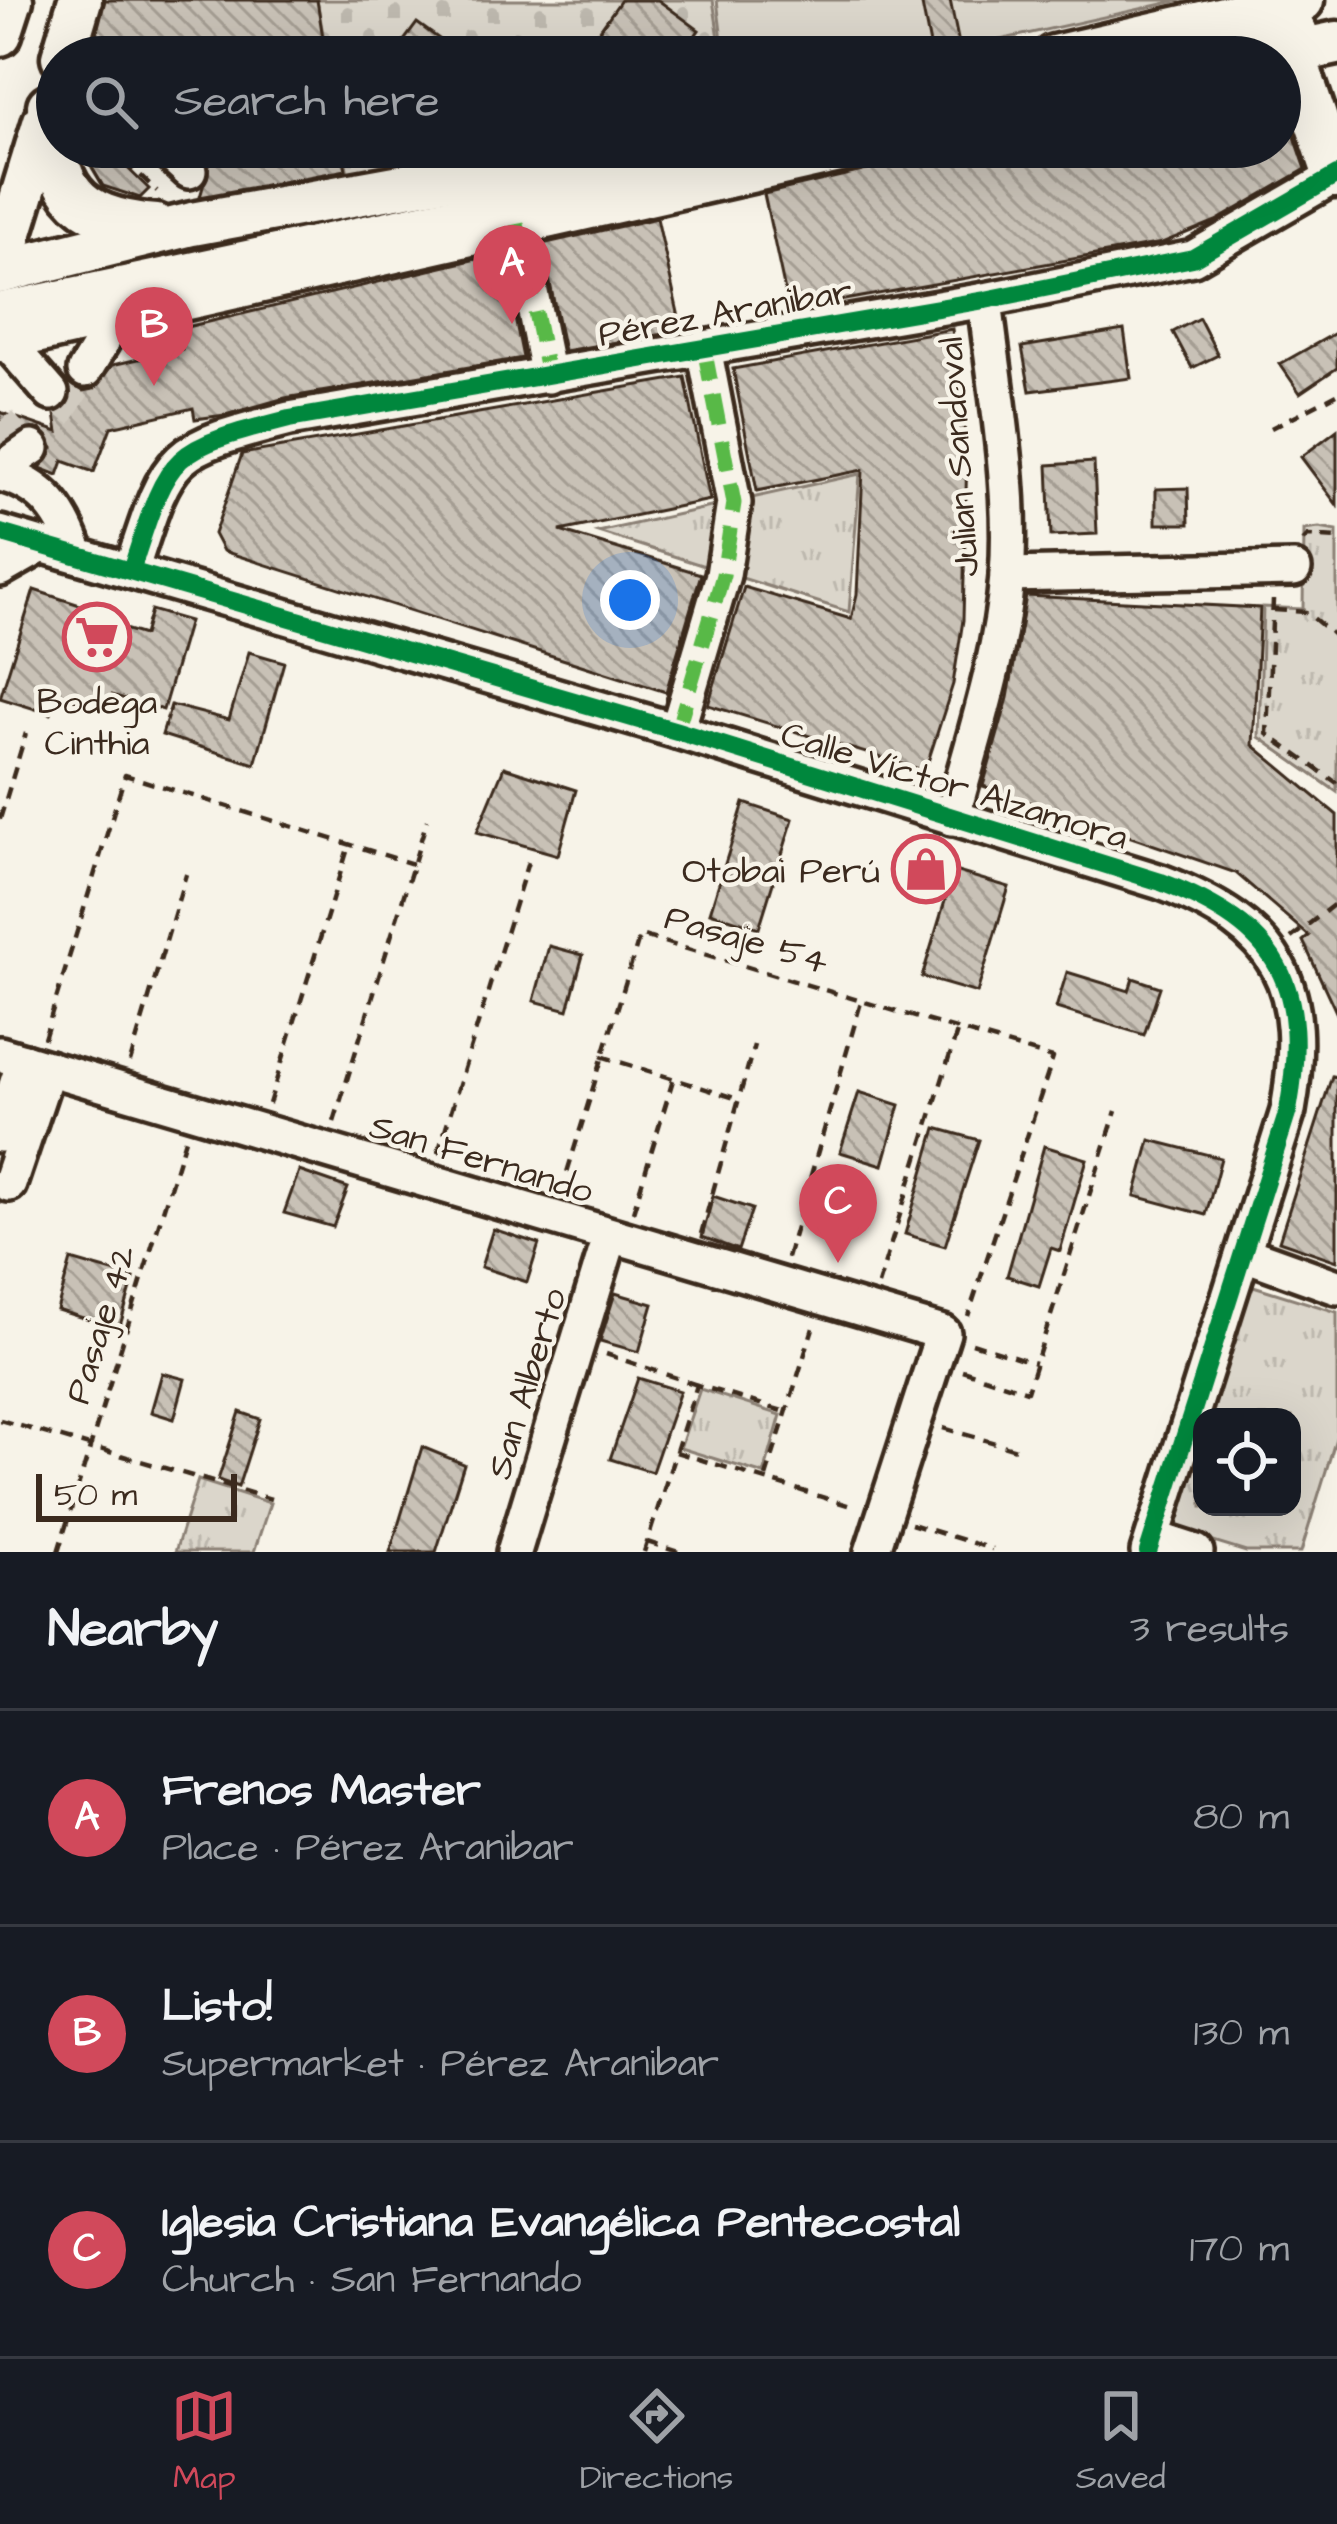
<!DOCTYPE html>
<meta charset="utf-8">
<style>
:root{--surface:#171b24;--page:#242831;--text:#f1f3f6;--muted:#9ea1a6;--line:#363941;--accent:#d1495b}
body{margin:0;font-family:"Architects Daughter",sans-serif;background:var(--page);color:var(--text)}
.controls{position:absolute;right:36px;bottom:36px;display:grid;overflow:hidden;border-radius:24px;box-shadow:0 12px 48px #0002}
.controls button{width:108px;height:108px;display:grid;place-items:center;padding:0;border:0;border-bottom:3px solid var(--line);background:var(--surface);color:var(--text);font:60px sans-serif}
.scale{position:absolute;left:36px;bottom:30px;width:201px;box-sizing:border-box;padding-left:12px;border:6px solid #3b2a1e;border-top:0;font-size:33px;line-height:42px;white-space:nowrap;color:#3b2a1e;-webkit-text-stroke:9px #f7f3e8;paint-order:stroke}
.you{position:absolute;left:630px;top:600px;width:42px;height:42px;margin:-30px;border:9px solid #fff;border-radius:50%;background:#1a73e8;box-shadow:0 0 0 18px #1a73e833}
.badge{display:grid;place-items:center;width:78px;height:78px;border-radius:50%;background:var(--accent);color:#fff;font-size:39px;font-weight:700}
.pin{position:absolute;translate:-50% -99px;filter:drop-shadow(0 3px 6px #0008)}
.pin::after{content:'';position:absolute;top:63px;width:42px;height:36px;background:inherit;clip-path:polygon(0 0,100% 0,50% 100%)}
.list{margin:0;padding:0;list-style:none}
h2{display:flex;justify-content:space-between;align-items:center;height:156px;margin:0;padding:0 48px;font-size:51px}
h2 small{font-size:39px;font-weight:400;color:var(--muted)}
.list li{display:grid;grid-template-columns:78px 1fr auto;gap:36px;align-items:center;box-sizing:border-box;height:216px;padding:0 48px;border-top:3px solid var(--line)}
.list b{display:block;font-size:45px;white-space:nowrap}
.list p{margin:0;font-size:39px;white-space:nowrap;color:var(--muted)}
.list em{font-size:39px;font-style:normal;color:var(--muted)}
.icon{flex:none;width:66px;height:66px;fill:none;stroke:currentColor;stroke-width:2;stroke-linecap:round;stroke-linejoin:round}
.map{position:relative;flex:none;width:1337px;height:1552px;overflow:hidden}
.search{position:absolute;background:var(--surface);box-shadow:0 12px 48px #0002;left:36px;right:36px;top:36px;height:132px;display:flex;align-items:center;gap:30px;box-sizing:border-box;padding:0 42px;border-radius:66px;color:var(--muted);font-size:45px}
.sheet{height:804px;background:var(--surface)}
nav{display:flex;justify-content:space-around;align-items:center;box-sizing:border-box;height:168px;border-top:3px solid var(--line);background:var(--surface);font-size:33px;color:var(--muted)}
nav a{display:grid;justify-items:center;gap:6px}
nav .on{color:var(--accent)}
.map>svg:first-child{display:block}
.grass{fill:url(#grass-tufts);stroke:#8b8074;stroke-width:3}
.cemetery{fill:url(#cemetery-stones);stroke:#8b8074;stroke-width:3}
.garden{fill:#dbd6cb;stroke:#8b8074;stroke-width:3}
.building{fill:url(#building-back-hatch);stroke:#3b2a1e;stroke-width:3}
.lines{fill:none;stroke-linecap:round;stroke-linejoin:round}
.minor-tunnel{stroke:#d1cbc0;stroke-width:33;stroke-dasharray:33 16;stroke-linecap:butt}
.minor-casing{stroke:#3b2a1e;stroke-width:42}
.major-casing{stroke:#3b2a1e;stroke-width:51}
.path{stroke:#3b2a1e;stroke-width:4.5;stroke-dasharray:12 9;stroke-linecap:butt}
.minor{stroke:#f7f3e8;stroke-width:33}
.major{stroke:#f7f3e8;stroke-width:42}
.quiet{stroke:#58b947;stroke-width:15;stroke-dasharray:30 15;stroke-linecap:butt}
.cycleway-casing{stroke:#f7f3e8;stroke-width:26}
.cycleway{stroke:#00873e;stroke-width:18}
.labels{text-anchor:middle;stroke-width:9;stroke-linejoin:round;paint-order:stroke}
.street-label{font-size:36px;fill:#3b2a1e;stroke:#f7f3e8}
.poi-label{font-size:36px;fill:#3b2a1e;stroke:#f7f3e8}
</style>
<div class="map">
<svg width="1337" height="1552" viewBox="0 0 1337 1552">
<defs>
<pattern id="grass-tufts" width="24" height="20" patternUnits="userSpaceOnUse" patternTransform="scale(3)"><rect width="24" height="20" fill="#dbd6cb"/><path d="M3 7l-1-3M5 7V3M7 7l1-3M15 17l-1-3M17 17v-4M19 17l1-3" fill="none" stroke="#bdb8ae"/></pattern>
<pattern id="cemetery-stones" width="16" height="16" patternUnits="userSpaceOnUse" patternTransform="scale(3)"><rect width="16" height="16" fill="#dbd6cb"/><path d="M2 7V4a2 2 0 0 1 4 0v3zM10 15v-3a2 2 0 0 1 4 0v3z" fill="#bdb8ae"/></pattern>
<pattern id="building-back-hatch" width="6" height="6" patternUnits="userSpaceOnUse" patternTransform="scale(3)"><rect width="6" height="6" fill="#c8c1b6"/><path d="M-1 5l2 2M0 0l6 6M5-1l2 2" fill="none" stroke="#a49d93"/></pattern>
</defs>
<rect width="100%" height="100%" fill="#f7f3e8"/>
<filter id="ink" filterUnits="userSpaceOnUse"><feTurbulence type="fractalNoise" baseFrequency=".00833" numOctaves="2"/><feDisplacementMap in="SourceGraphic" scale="24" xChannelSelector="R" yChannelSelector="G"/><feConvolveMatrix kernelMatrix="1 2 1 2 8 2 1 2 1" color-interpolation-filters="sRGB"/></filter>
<g filter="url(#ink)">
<g class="grass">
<path d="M860 474 849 612 598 532Z"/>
<path d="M1319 528 1337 531V792L1259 737 1263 607 1303 609 1304 530Z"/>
<path d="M1247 1284 1337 1312V1435L1301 1552H1246L1171 1529 1202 1430V1507H1292V1417H1206Z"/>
<path d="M700 1389 781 1415 764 1474 680 1448Z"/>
<path d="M198 1480 270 1503 254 1552H175Z"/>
</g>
<g class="cemetery">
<path d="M317 0H713L722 57H327Z"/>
<path d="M343 147H490L348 174Z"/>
</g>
<path class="garden" d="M717 0H1181L923 57H724Z"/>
<g class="building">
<path d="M105 0H317L326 57H177V52L92 50Z"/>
<path d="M621 0H658L699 30 680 57H635L599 31Z"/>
<path d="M921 0H950L960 49 932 55Z"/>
<path d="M417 23 464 57H392Z"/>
<path d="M1280 93 1306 169 1216 221 1162 243 789 310 764 194 965 147H1280Z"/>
<path d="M80 147H106L149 189 140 198 103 186Z"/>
<path d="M194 147H342L346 170 200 197 209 166Z"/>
<path d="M657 218 682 331 564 351 542 244Z"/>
<path d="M502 253 523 358 285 398 225 415 195 419 193 408 111 427 94 472 63 461 58 475 40 468 53 448 40 429 21 430 0 445V412L58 432 55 414 70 401 69 382 83 391 94 389 112 365 182 349 178 329Z"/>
<path d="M1199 318 1218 355 1192 368 1173 332Z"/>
<path d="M952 329 967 450 963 620 953 684 925 771 708 705 744 587 851 619 857 594 863 470 757 491 733 369Z"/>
<path d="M1124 330 1131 378 1030 391 1022 347Z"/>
<path d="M1337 332V368L1300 393 1280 364Z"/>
<path d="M685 377 710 500 560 531 701 574 666 692 223 551 214 534 242 454Z"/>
<path d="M1337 430V505L1301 457Z"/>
<path d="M1094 462 1097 534 1051 536 1048 465Z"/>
<path d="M1188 488 1189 524H1156V489Z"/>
<path d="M34 590 86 607 82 616 144 635 151 610 189 621 163 710 112 695 107 710 58 694 51 714 0 698Z"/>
<path d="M1026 596 1260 608 1253 745 1337 815V1014L1303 941 1309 936 1236 873 983 786 1008 698Z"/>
<path d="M249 652 284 662 255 764 162 735 171 705 229 720Z"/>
<path d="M504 767 576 790 558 855 477 832Z"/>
<path d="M744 803 793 819 759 928 710 912Z"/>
<path d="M954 871 1009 887 977 993 922 977Z"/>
<path d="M549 946 583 955 568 1010 534 1001Z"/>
<path d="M1067 972 1129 991 1133 978 1160 987 1144 1035 1056 1008Z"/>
<path d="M1332 1076 1337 1077V1261L1279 1241Z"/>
<path d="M859 1092 900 1105 883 1165 840 1152Z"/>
<path d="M936 1128 979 1140 945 1246 905 1234Z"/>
<path d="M1150 1140 1221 1158 1206 1215 1135 1196Z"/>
<path d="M1044 1146 1087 1159 1060 1251 1051 1248 1039 1286 1007 1276Z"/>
<path d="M299 1171 348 1188 333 1227 284 1213Z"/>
<path d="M713 1196 752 1209 738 1250 702 1237Z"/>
<path d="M493 1229 539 1244 527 1282 481 1267Z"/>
<path d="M71 1260 134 1278 119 1329 57 1310Z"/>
<path d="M615 1293 653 1304 639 1352 600 1341Z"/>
<path d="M162 1373 185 1379 174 1419 151 1412Z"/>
<path d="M638 1378 680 1391 652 1472 610 1459Z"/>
<path d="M240 1412 260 1419 238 1487 218 1480Z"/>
<path d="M422 1447 464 1464 436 1552H390Z"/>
</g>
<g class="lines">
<g class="minor-tunnel">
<path d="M56 415 85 370"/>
<path d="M0 422 24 451"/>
</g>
<defs>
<g id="minor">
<path d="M1183 57 1300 31"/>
<path d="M163 147 189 171"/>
<path d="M517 224 548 376"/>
<path d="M0 310 670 168"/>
<path d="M4 339 51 393"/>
<path d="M85 370 120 312"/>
<path d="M0 470 32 448"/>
<path d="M0 474C44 484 64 514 77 555"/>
<path d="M0 533 677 731 1161 882C1281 928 1310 986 1288 1111L1148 1552"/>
<path d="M0 569 42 545"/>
<path d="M131 571C170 451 167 450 289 419L985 300 1193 258 1337 175"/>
<path d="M1007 575 1294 569"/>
<path d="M677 731 723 575 734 503 704 348"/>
<path d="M952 818C973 739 1001 657 1007 576 1014 486 995 390 985 300"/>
<path d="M0 1054 943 1333 872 1552"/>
<path d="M0 1135 24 1061"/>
<path d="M9 1184 48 1068"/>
<path d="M1245 1254 1337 1287"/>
<path d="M1153 1538 1196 1552"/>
<path d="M514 1552 610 1237"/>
</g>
<g id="major">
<path d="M0 34 11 0"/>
<path d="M1293 52 1335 176"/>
<path d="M63 57 80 0"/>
<path d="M1054 57 1302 0"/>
<path d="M1270 57 1337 43"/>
<path d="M49 106C56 187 69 218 156 226"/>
<path d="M0 268 45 121"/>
<path d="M0 272 192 224 616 147"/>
<path d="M0 340 857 147"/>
</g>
</defs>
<use href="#minor" class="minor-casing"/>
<use href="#major" class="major-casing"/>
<g class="path">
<path d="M110 147 157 191"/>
<path d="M1271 428 1337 394"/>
<path d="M1303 541 1308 536 1337 538"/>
<path d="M1273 600 1267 734 1337 783"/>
<path d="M1274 610 1306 612 1337 638"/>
<path d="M0 819 26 733"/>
<path d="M1291 938 1337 902"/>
<path d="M44 1039 125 775 413 864"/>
<path d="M601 1056 738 1099"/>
<path d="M130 1062 186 874"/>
<path d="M269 1104 349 845"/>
<path d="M334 1122 427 820"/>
<path d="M438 1153 528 862"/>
<path d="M561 1192 640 935 1053 1058 968 1316"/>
<path d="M633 1212 673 1080"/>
<path d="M701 1234 754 1045"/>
<path d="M787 1258 862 999"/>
<path d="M878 1285 958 1029"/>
<path d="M972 1343 1035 1363"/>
<path d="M606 1354 697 1385"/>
<path d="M962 1370 1027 1391 1116 1111"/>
<path d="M0 1420 271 1499"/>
<path d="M943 1428 1016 1449"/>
<path d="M676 1452 854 1507"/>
<path d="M766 1477 813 1328"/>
<path d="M911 1524 992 1549"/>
<path d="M647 1542 678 1552"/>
<path d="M58 1552 185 1139"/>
<path d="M644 1552 697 1385 786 1412"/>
</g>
<use href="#minor" class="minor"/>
<use href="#major" class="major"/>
<g class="quiet">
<path d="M517 224 548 376"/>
<path d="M677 731 723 575 734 503 704 348"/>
</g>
<defs>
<g id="cycleway">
<path d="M0 533 677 731 1161 882C1281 928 1310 986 1288 1111L1148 1552"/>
<path d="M131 571C170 451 167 450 289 419L985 300 1193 258 1337 175"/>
</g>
</defs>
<use href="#cycleway" class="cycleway-casing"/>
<use href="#cycleway" class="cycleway"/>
</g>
</g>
<defs>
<symbol id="supermarket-ring" viewBox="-11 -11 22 22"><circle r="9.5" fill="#f7f3e8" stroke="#d1495b" stroke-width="1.5"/><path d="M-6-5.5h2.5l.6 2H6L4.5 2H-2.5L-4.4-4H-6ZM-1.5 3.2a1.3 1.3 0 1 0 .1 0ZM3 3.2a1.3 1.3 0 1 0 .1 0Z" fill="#d1495b"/></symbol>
<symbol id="shop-ring" viewBox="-11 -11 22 22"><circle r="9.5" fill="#f7f3e8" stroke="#d1495b" stroke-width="1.5"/><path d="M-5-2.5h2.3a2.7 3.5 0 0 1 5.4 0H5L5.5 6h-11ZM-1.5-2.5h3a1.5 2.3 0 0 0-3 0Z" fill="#d1495b"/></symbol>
</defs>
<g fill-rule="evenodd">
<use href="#supermarket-ring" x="59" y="599" width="76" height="76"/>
<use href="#shop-ring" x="888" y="831" width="76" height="76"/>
</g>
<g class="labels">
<g class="street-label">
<text transform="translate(725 311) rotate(-10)" y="13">Pérez Aranibar</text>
<text transform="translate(957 457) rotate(-94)" y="13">Julian Sandoval</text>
<text transform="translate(955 784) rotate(17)" y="13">Calle Víctor Alzamora</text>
<text transform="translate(747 938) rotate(16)" y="13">Pasaje 54</text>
<text transform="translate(482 1157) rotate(17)" y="13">San Fernando</text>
<text transform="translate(99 1324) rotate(-73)" y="13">Pasaje 42</text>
<text transform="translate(525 1383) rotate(-73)" y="13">San Alberto</text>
</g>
<g class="poi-label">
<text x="97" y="713">Bodega<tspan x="97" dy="41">Cinthia</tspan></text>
<text x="880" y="882" text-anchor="end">Otobai Perú</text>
</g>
</g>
</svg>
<div class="controls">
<button><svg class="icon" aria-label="locate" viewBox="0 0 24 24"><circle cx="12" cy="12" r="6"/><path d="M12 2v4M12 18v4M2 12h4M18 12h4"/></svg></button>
</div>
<div class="scale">50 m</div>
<div class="you"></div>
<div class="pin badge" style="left:512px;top:324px">A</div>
<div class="pin badge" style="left:154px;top:386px">B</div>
<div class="pin badge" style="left:838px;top:1263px">C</div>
<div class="search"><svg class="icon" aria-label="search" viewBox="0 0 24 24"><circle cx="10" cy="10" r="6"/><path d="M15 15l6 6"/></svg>Search here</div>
</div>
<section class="sheet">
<h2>Nearby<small>3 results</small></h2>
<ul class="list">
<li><span class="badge">A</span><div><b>Frenos Master</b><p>Place · Pérez Aranibar</p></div><em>80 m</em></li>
<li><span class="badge">B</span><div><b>Listo!</b><p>Supermarket · Pérez Aranibar</p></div><em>130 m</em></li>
<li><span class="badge">C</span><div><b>Iglesia Cristiana Evangélica Pentecostal</b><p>Church · San Fernando</p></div><em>170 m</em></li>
</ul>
</section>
<nav>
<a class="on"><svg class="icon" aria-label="map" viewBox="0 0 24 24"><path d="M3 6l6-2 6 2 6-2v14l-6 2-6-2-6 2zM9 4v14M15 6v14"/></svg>Map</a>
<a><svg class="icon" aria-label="directions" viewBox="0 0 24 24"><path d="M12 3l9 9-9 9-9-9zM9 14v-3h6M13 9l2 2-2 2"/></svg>Directions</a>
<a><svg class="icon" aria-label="saved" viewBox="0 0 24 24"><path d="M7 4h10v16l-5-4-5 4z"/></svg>Saved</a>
</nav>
